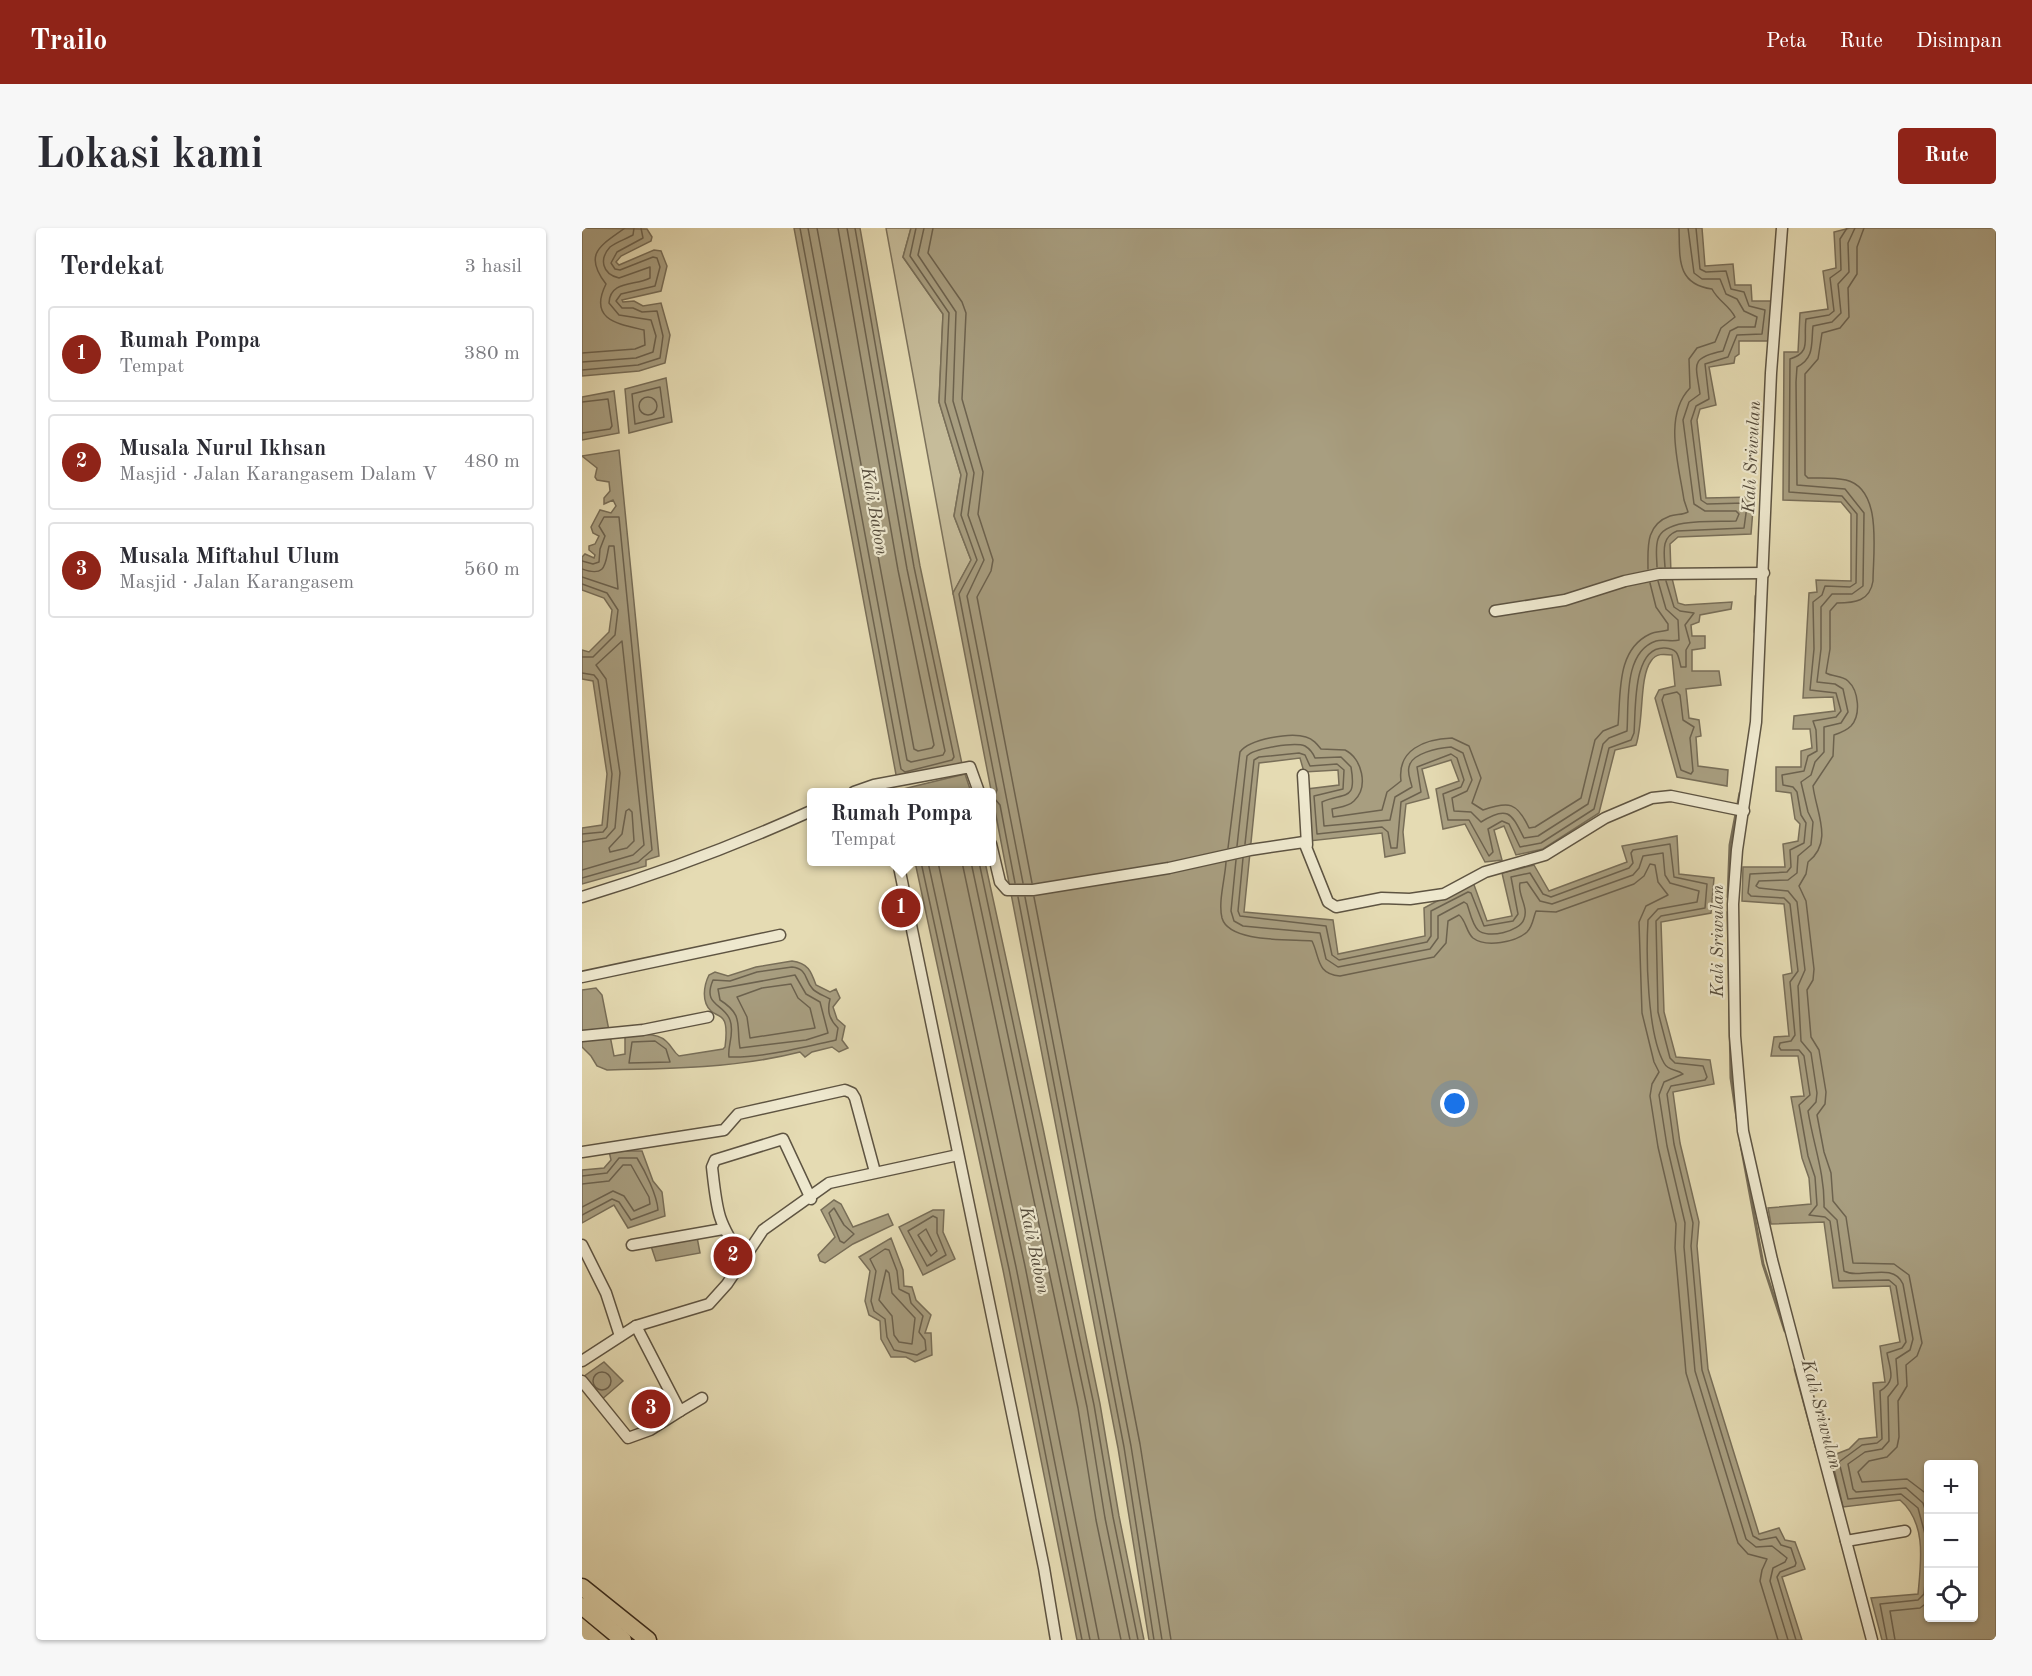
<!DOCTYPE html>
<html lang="id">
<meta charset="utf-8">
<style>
:root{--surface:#fff;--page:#f7f7f7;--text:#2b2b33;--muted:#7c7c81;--line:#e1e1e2;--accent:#8f2418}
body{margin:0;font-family:"Old Standard TT",serif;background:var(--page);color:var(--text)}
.controls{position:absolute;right:18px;bottom:18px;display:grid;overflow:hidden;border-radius:6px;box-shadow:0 2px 4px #0004}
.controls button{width:54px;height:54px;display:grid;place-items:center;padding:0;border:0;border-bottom:2px solid var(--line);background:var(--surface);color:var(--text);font:30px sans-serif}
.you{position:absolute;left:873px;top:876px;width:21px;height:21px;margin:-15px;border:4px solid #fff;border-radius:50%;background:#1a73e8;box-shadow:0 0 0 9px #1a73e833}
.badge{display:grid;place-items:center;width:39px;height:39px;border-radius:50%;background:var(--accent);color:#fff;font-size:20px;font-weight:700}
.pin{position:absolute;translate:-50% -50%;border:3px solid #fff;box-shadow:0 2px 6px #0006}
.popup{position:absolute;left:225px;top:560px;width:189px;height:78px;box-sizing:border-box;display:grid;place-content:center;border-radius:6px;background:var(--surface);filter:drop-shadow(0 2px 4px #0005);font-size:20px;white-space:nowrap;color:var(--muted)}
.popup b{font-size:22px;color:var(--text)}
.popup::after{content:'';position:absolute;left:50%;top:100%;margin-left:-12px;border:12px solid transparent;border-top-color:var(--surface)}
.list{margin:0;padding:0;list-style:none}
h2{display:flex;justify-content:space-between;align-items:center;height:78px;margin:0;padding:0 24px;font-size:26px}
h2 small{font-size:20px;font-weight:400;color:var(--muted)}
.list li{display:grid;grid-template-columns:39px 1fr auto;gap:18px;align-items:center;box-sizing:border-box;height:96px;margin:0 12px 12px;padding:0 12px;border:2px solid var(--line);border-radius:6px}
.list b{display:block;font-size:22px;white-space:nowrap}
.list p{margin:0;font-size:20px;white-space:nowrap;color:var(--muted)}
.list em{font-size:20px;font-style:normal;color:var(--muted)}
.icon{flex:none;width:33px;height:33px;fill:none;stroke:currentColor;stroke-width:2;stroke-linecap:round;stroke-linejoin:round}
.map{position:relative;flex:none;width:1414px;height:1412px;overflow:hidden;border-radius:6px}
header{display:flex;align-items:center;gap:36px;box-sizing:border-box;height:84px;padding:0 30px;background:var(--accent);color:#fff}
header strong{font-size:28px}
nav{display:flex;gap:33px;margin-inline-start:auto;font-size:21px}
.intro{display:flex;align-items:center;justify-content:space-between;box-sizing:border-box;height:144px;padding:0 36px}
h1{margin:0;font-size:42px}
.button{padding:15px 27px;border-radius:6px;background:var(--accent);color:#fff;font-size:21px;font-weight:700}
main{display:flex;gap:36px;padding:0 36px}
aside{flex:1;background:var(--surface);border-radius:6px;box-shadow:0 2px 4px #0004}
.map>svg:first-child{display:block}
.green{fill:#c6bc9a;stroke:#7c725c;stroke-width:1.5}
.water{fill:#a89e80;stroke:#786e58;stroke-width:1.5;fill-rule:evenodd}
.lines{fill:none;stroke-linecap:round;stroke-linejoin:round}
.shore{stroke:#6c624e;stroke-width:1.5}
.stream{stroke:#786e58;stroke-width:3}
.minor-casing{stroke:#5e5442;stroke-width:13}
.trunk-casing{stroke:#31271d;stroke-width:19}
.minor{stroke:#eee8ce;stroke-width:10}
.trunk{stroke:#e5dbb3;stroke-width:16}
.labels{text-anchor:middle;stroke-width:4.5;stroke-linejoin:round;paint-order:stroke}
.water-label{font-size:18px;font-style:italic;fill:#554b3b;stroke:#eee8ce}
</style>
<header>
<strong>Trailo</strong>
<nav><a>Peta</a><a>Rute</a><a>Disimpan</a></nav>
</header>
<div class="intro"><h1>Lokasi kami</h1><a class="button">Rute</a></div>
<main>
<aside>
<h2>Terdekat<small>3 hasil</small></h2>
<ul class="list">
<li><span class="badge">1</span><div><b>Rumah Pompa</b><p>Tempat</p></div><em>380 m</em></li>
<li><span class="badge">2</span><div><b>Musala Nurul Ikhsan</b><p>Masjid · Jalan Karangasem Dalam V</p></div><em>480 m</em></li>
<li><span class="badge">3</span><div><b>Musala Miftahul Ulum</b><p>Masjid · Jalan Karangasem</p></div><em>560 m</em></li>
</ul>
</aside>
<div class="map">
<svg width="1414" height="1412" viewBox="0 0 1414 1412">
<rect width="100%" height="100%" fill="#e5dbb3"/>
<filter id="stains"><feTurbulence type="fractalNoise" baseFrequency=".00333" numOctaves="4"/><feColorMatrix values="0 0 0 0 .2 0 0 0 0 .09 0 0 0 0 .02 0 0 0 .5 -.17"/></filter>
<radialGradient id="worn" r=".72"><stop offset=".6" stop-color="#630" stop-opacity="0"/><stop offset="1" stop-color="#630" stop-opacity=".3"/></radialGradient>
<path class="green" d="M304 0H329L321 29 361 86 357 174 379 247 372 288 389 332 371 365Z"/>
<g class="water">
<path d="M0 0 65 1 70 9 69 13 39 28 34 34 37 37 72 22 79 23 85 38 79 63 40 72 41 74 52 73 61 78 79 75 88 107 83 135 57 143 0 148Z"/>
<path d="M212 0H278L338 338 380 536 315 552Z"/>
<path d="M329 0H1120L1123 38 1151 36 1153 57H1169L1170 73H1190L1187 113H1157V126L1153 129 1152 135 1127 139 1134 177 1118 181 1115 192 1124 270 1172 269 1169 306 1096 309 1088 316 1089 346 1096 375 1103 377 1150 374 1149 381 1118 387 1117 394 1109 397 1110 408H1123V420L1110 422V443H1137L1139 457 1104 461 1107 490 1117 492 1119 508 1114 509 1116 538 1146 542 1145 558 1095 549 1073 470 1077 462 1093 458 1090 427C1082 426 1074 425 1069 433 1057 449 1062 494 1054 517L1033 522 1017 585 961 621 934 627 922 598 912 602 920 632 903 634 883 596 861 601 854 561 877 553 869 532 840 541 847 570 824 576 821 604 823 625 803 629 800 605 727 613 725 561 757 557 756 542 722 544 718 530 677 535 662 684 751 692 756 726 843 708 842 680 891 654 905 693 930 688 920 645 952 637 967 663 1045 634 1040 618 1095 608 1097 646 1132 650 1129 685 1079 694 1082 784 1094 829 1128 832 1132 856 1091 864 1098 915 1117 994 1115 1018 1126 1141 1177 1306 1197 1300 1203 1312 1213 1314 1223 1341 1200 1349 1220 1412H567L536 1220 371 365 389 332 372 288 379 247 357 174 361 86 321 29Z"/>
<path d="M1268 0H1414V1412H1300L1289 1370 1336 1366C1339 1334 1345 1295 1318 1272L1261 1279 1249 1228 1267 1221 1277 1211 1295 1209 1291 1155 1303 1154 1298 1118 1318 1114 1308 1058 1251 1060 1242 994 1189 996 1186 980 1229 976 1227 950 1220 930 1209 869 1222 868 1216 828H1189L1192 809 1207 808 1201 747 1210 745 1202 676 1160 673 1161 639H1203L1201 616 1216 613 1218 596 1213 591 1209 565 1194 563V539H1219V523L1230 520 1228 501H1211L1212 488 1253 483 1251 469 1221 470 1227 365 1235 364 1234 352 1269 353V286L1259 274 1201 272 1202 124H1216L1218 85 1246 81 1241 43 1254 40 1252 4ZM1346 1236H1392V1390H1346Z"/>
<path d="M84 150 90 194 47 205 43 161Z"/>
<path d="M32 163 37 205 0 212V169Z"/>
<path d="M37 222 77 628 64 632V638L0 656V600L20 597 25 546 11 453 0 451V422L7 424 27 404 30 382 22 370 0 362V329L3 326 12 330 13 327 7 322V318L13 316 17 308 11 305 9 299 18 282 29 285 34 278 31 272 22 276V270L28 263 27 254 15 252 13 249 15 240 0 228Z"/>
<path d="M383 546 389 564H318L317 562Z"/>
<path d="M333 634H403L461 900 518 1176 537 1288 562 1412H495L421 1042Z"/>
<path d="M210 733C226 735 229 743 234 757L248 764 254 761 258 770 251 779 255 791 263 798 260 812 266 820 257 824 250 819 230 824 223 829 218 824C155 840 89 841 25 842L15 838 9 828 0 819V762L14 760 20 767 32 828 43 826V810C52 804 76 805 84 813 90 818 91 824 97 828L141 821 143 819C144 811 146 797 141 791 138 787 132 786 129 783 119 774 122 757 127 747L133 744 146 748 174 739Z"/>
<path d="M27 923H60L71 953 80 964 83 988 46 1000 32 977 0 995V942L22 940 29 932Z"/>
<path d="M252 972 259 976 271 999 306 986 311 997 271 1016 243 1035 238 1033 236 1027 253 1009 239 982Z"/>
<path d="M351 982H362L361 1004 373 1031 341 1047 317 999Z"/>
<path d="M115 1009 118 1025 74 1033 69 1018Z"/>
<path d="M309 1010 321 1042 322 1058 330 1059 334 1072 349 1087 343 1105H349L350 1127 333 1134 324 1129H309L299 1111 298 1093 287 1087 283 1073 288 1043 277 1029Z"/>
<path d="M22 1134 41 1153 18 1173 1 1149Z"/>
</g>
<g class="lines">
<g class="shore">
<path d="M218 0 319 541 323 544 370 532 372 529 332 339 273 0"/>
<path d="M226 0 325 532 329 534 361 527 363 523 325 341 265 0"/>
<path d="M235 0 332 521 336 523 350 520 352 517 316 342 256 0"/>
<path d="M334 0 328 28 367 85 363 174 385 246 379 287 395 332 377 366 415 562 412 570 418 577 433 655"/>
<path d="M342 0 336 27 374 84 371 173 392 245 386 287 402 332 385 368 441 655"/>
<path d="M351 0 346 25 380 74 384 85 380 171 401 244 396 286 411 332 409 343 395 369 450 655"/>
<path d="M1265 0 1258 11 1259 42 1248 50 1252 83 1247 87 1224 91C1221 112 1230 124 1208 131L1207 264 1260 268 1275 286 1274 355 1268 359 1243 358 1240 367 1231 374 1232 421 1228 462 1254 465 1259 483 1254 489 1231 493 1234 502 1235 523 1226 528 1222 543 1200 547 1201 557 1211 559 1215 564 1219 587 1224 595 1222 615 1208 622 1209 639 1205 644 1168 646 1166 665 1169 668 1202 670 1208 676 1216 743 1208 754 1213 807 1209 813 1198 815 1197 819 1199 822H1217L1222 828 1228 867 1217 877 1226 928 1233 949 1235 977 1227 987 1243 989 1248 993 1257 1053 1307 1052 1314 1058 1324 1114 1320 1120 1305 1125C1308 1142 1315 1153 1298 1163L1300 1211 1295 1215 1280 1217 1257 1234 1266 1271 1319 1266 1336 1280 1343 1306 1345 1334 1342 1366 1336 1372 1298 1376 1305 1412"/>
<path d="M1273 0 1266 15 1267 44 1256 56 1259 85 1250 94 1231 98C1229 115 1233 130 1215 139L1214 154 1215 257 1263 261 1282 285 1281 358 1270 366H1250L1239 379V421L1235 454 1253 456 1261 461 1266 484 1259 495 1242 499V524L1233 534 1229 547 1219 554 1226 584 1231 594 1229 617 1216 628 1215 645 1206 652 1177 653 1174 658 1177 660 1206 663 1215 674 1223 742 1216 758 1219 813 1229 825 1235 865 1234 874 1226 883C1231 915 1243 946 1242 979L1255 992 1262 1043C1279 1052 1311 1033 1321 1056L1331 1111 1328 1122 1314 1131 1316 1156 1306 1169 1307 1213 1300 1221 1283 1224 1266 1236 1271 1261 1274 1264 1324 1260 1341 1275 1346 1290"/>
<path d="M1282 0 1275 19V46L1266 60 1267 89 1258 100 1240 105 1236 131 1223 146V247L1226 250C1238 250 1252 249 1264 252 1301 261 1291 324 1291 353 1288 373 1273 375 1255 375L1248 383V421L1244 445C1251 449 1260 447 1266 453 1277 463 1279 487 1269 498 1264 503 1258 505 1252 507L1251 528 1231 558C1234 584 1252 614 1226 634L1224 646 1217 658 1224 673 1232 741 1231 752 1225 762 1229 809 1237 822 1244 864 1243 876 1235 887 1242 924 1249 945 1251 973 1264 989 1271 1035 1312 1036 1327 1047 1340 1115 1335 1128 1324 1137 1325 1158 1316 1173 1317 1209 1315 1219 1305 1229 1287 1233 1276 1244 1280 1254 1325 1251 1346 1267"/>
<path d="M0 125 53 121 63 117 62 102C36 96 6 92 24 56 0 25 20 17 43 0"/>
<path d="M0 134 54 130 71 124 74 108 69 92 37 87 27 75C28 52 54 58 68 50V39L37 50C20 46 17 31 28 19 34 14 44 11 51 7L52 0"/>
<path d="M0 142 56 137 78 130 81 108 75 83 60 84 51 80H40L34 73 39 66 73 58 78 39 75 30 71 29 38 42 33 41 29 35 35 24 61 10 59 0"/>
<path d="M78 159 82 189 53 196 50 166Z"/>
<circle cx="66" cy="178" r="9"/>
<path d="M0 174 26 171 30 198 28 201 0 205"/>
<path d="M0 333 11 336 17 334 18 321 23 308 17 298 22 289H37L70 622 56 634 0 650"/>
<path d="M1075 339C1075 331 1073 320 1076 311 1083 289 1135 294 1154 293L1157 286 1154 283H1123L1112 276 1101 192 1107 174 1118 166C1114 136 1107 130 1141 123L1148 103 1156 99H1173L1175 89 1162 83 1155 71 1144 66 1138 51H1120L1112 45 1106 0"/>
<path d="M1083 339C1082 324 1079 309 1095 303L1162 300 1165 278 1163 275 1125 276 1119 272 1109 193 1114 178 1127 171 1123 136 1146 129 1155 107 1180 106 1183 82 1167 78 1162 64 1149 61 1144 43 1124 44 1118 41 1114 0"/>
<path d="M0 341C25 350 23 335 27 318H32L36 361 0 349"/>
<path d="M1066 341C1066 320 1063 297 1088 288 1094 286 1101 287 1106 284L1102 272C1097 237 1081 188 1108 160L1107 131 1115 120 1133 114 1139 100 1153 89C1147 77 1136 73 1130 61 1094 56 1098 30 1097 0"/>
<path d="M0 356 25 365 36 382 33 407 11 429H0"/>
<path d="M0 445 12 447 16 452 30 546 25 599 21 604 0 606"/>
<path d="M1095 464 1098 467 1101 492 1112 499 1108 510 1111 543 1109 546 1099 542 1080 472 1082 467Z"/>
<path d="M47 581 50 584 52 613 45 620 28 624 27 620 40 606 44 583Z"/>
<path d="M0 614 24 610 33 600 38 545 24 451 14 437 40 413 62 617 51 627 0 642"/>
<path d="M663 616 672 532 677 529 717 525 723 527 728 538 755 536 762 542 761 561 732 568 735 606 800 599 806 604 809 620H815L819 574 839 564 835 539 869 526 875 530 882 552 879 559 861 566 866 592H887L907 628 911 624 906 601 920 593 927 596 938 619 959 615 1012 581 1027 520 1049 512 1052 505C1054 482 1050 418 1083 420 1097 421 1096 428 1099 439H1104V422L1108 415 1103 397 1112 385 1098 383 1092 379 1084 353"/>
<path d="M655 618 665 528C672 520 713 514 723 518 728 521 731 525 733 530L759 529 769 539C775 574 763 564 740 574L742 598 808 592 813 569 830 559C829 553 825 546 827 539 829 525 857 520 869 519L881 525 890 552 885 563 870 570 872 583 889 584 899 594C927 576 930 587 942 610L956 608 1006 576 1021 516 1027 510 1045 503C1047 476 1041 424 1074 413 1081 411 1090 414 1097 412L1096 392 1084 381 1076 353"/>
<path d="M646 620 658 524C667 511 709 504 724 509 731 511 735 516 739 521L763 522C780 530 787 559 772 573 766 579 758 579 750 581L751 589 800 582 805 564 819 553C815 522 842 511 870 510L887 518 899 550 890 575 901 582C927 573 935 574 947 600L953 599 999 570 1013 512 1021 503 1036 497C1039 465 1034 422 1068 406 1074 403 1080 404 1086 402V396L1074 379 1068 355"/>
<path d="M661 630 656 683 658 688 744 698 750 727 757 732 845 714 849 708V683L886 664 889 665 902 698 931 693 936 686 929 649 948 645 961 666 969 669 1047 640 1051 635 1049 625 1051 622 1088 616 1092 649 1125 656 1123 680 1079 688 1074 693 1076 784 1088 830 1093 835 1121 838 1125 849 1123 852 1089 858 1085 866 1092 916 1111 995 1109 1018 1120 1142 1171 1308 1178 1312 1194 1309 1199 1317 1209 1320 1214 1335 1213 1338 1198 1344 1195 1349 1214 1412"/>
<path d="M654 632 649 683 652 693 661 698 738 705 744 731 756 739 848 721 856 710V688L882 674 885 676C888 684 890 696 896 702 905 711 938 704 942 691 947 679 935 666 938 655L945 654 958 673 970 676 1051 647 1057 640 1061 628 1081 625 1083 647 1088 655 1117 663 1115 674 1076 681 1066 692C1064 726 1065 805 1082 835 1086 843 1095 841 1101 846L1082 854 1077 867 1085 918 1103 995 1102 1019 1113 1143 1164 1311 1174 1319 1190 1318 1205 1330 1203 1334 1191 1340 1188 1353 1206 1412"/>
<path d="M339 634 427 1041 500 1412"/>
<path d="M346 634 434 1039 508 1412"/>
<path d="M356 634 443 1038 517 1412"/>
<path d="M380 634 496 1180 514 1292 539 1412"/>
<path d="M389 634 505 1179 523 1290 548 1412"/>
<path d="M397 634 512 1177 531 1289 556 1412"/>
<path d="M644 634C643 651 636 674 640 690 647 715 708 711 730 713 738 729 734 746 758 748L852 729 864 715 866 693 877 687C884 692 884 704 891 710 904 720 934 714 945 704 951 698 951 690 954 683L974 684 1052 656 1062 648 1068 636 1073 637 1076 654 1086 667 1064 678 1057 694 1060 785 1072 834 1077 844 1070 856 1068 868 1076 919 1094 996 1093 1020 1104 1145 1156 1315 1166 1326 1185 1331 1180 1342 1178 1353 1196 1412"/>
<path d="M436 669 542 1219 572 1412"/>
<path d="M443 669 549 1218 580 1412"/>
<path d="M452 669 558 1216 589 1412"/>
<path d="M210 739C226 741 222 751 230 760 233 765 243 768 248 771 245 783 247 791 256 800L254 812C222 819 181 830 147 829 145 819 153 805 148 792 142 775 120 778 131 752L148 753 175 744Z"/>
<path d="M213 747 224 766 238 774 246 805 224 812 158 820C154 797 162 787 138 772L136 761Z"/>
<path d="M209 756 216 770 228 780 233 800 168 810 165 789 155 769 180 760Z"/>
<path d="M73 813 84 821 88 834 47 835 50 814Z"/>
<path d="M0 948 25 945 37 930H55C63 943 75 967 76 982L49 992 37 974 30 971 0 987"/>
<path d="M0 956 27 953 41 937H49L67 969 68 976 52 983 42 968 31 963 0 979"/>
<path d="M252 980 262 997 272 1006 262 1015 258 1013 247 985Z"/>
<path d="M351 988 355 990V1005L364 1027 345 1038 326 1003Z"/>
<path d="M344 1001 355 1023 349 1028 336 1007Z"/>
<path d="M303 1021 307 1022 315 1043 317 1061 327 1066 329 1075 341 1088 337 1104 343 1112 344 1122 335 1127 312 1122 305 1109 303 1091 292 1083 289 1073 294 1043 288 1031Z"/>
<path d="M304 1042 307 1045 310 1065 333 1090 330 1116 317 1114 312 1107 310 1088 297 1072Z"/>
<circle cx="20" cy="1153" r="9"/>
<path d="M1313 1412 1308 1383 1338 1380 1346 1374"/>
</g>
<g class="stream">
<path d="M1173 404 1174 368"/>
<path d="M1146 669 1148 617 1158 565"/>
<path d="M1146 684 1149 850 1155 890"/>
<path d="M1159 917 1181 1036 1203 1103"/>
<path d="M1213 1141 1235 1222"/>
</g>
<defs>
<g id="minor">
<path d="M1200 0 1189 145 1174 494 1155 622 1151 676 1153 808 1161 903 1190 1032 1290 1412"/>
<path d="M913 383 983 372 1043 353 1077 346 1182 345"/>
<path d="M721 547 725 617"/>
<path d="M272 564 292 557 388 539 397 564"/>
<path d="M409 616 418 654 425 662H451L587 640 668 622 722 614 746 674 754 679 800 670 828 671 862 666 903 644 963 627 1023 590 1070 570 1089 568 1162 583"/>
<path d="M316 634 462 1340 474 1412"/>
<path d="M0 669C79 645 154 617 229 583"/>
<path d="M0 749 198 707"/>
<path d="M0 808 61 802 126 789"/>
<path d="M0 924 142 902 156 886 263 862 270 865 273 870 293 944"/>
<path d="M0 1017 24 1065 38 1108"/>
<path d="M50 1017 141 1001"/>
<path d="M161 1031C135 993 135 984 130 939L133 932 201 911 229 971"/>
<path d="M54 1098 98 1183 120 1170"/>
<path d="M0 1133 54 1098 127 1076 145 1056 181 1002 247 955 376 927"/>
<path d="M0 1153 46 1210 68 1202 98 1183"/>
<path d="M1264 1313 1323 1303"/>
</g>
<g id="trunk">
<path d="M0 1359 66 1412"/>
<path d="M0 1378 41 1412"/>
</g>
</defs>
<use href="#minor" class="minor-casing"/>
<use href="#trunk" class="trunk-casing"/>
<use href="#minor" class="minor"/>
<use href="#trunk" class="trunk"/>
</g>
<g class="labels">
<g class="water-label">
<text transform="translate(1169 229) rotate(-87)" y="6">Kali Sriwulan</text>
<text transform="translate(293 283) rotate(80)" y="6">Kali Babon</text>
<text transform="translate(1135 713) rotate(-90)" y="6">Kali Sriwulan</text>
<text transform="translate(453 1022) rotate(78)" y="6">Kali Babon</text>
<text transform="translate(1240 1186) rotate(75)" y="6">Kali Sriwulan</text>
</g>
</g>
<rect width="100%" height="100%" filter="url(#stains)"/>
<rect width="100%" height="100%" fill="url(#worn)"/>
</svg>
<div class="controls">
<button>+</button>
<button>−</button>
<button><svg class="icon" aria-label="locate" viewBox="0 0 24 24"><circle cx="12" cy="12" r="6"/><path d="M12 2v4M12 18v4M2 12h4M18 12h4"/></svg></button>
</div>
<div class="you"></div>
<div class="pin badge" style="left:319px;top:680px">1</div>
<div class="popup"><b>Rumah Pompa</b>Tempat</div>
<div class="pin badge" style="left:151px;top:1028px">2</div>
<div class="pin badge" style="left:69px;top:1181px">3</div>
</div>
</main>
